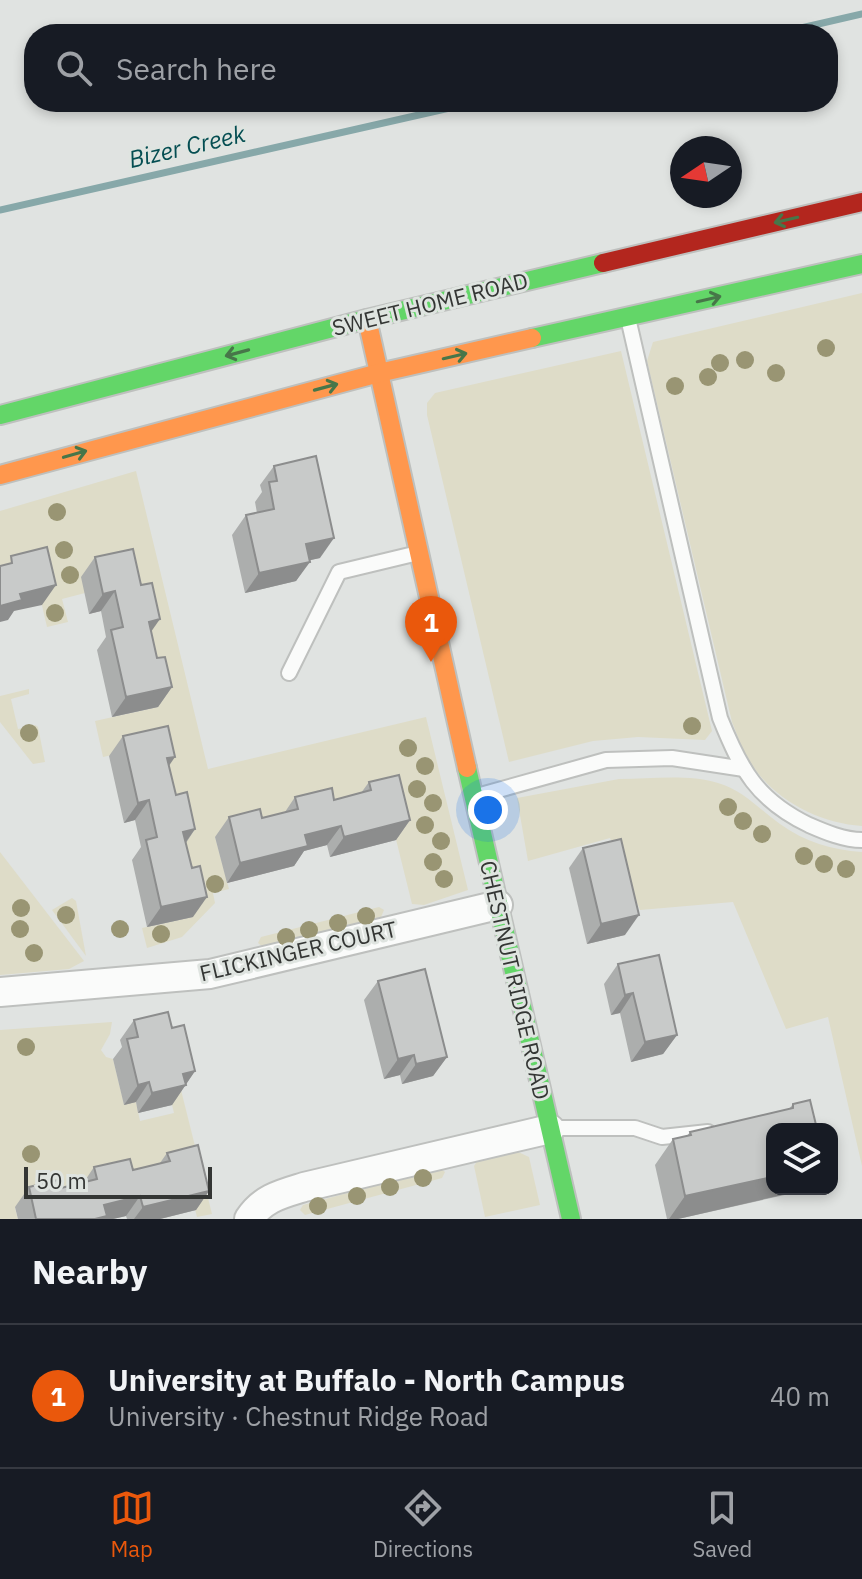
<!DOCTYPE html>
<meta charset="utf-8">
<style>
:root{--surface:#171b24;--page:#20242c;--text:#f1f3f6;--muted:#9ea1a6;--line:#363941;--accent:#ea580c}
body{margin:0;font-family:"IBM Plex Sans",sans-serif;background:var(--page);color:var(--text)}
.controls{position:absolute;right:24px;bottom:24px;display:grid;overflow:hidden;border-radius:16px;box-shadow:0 4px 12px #0003}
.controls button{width:72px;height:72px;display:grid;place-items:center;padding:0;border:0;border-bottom:2px solid var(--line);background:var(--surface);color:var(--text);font:40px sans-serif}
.compass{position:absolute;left:670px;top:136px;width:72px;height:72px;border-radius:50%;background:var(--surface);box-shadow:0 4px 12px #0003;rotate:257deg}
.scale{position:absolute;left:24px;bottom:20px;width:188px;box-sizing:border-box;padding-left:8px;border:4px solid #343634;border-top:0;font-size:22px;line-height:28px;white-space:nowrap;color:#343634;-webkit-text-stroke:6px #dfe4e0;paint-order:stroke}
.you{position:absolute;left:488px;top:810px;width:28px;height:28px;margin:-20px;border:6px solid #fff;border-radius:50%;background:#1a73e8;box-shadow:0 0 0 12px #1a73e833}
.badge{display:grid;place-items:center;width:52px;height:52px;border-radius:50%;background:var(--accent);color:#fff;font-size:26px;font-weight:700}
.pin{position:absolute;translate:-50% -66px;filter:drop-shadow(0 2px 4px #0008)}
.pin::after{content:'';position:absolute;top:42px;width:28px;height:24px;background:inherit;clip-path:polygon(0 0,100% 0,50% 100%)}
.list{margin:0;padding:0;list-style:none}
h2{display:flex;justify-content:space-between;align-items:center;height:104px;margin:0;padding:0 32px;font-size:34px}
h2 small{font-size:26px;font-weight:400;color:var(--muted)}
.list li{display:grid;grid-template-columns:52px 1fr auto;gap:24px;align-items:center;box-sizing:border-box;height:144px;padding:0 32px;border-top:2px solid var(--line)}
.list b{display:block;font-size:30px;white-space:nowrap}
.list p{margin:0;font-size:26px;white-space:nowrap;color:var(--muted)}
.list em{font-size:26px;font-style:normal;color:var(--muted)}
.icon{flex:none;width:44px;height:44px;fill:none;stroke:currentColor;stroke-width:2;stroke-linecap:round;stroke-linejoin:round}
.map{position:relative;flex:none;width:862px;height:1219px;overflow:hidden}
.search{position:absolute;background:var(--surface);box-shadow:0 4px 12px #0003;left:24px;right:24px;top:24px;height:88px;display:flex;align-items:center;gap:20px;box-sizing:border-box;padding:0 28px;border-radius:32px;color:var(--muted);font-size:30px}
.sheet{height:248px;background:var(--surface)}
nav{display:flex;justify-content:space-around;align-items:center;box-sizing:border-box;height:112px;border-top:2px solid var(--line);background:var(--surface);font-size:22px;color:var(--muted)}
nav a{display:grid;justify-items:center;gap:4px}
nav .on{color:var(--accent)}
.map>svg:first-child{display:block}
.green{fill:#dedcc8}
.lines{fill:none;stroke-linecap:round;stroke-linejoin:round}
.stream{stroke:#87a8a9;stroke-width:7}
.lane-casing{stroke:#bec0be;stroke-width:18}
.street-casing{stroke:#bec0be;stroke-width:32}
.fast-casing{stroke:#bec0be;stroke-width:22}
.slow-casing{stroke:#bec0be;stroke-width:22}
.jam-casing{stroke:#bec0be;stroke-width:22}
.lane{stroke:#fafbfa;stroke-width:14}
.street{stroke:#fafbfa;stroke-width:28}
.fast{stroke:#63d668;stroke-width:18}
.slow{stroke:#ff974d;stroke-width:18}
.jam{stroke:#b3261e;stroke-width:18}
.tree{fill:#999573}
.wall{fill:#acaead}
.shaded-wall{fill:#8c8d8d}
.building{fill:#c8cac9;stroke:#8c8d8d;stroke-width:2}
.oneway{stroke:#477649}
.labels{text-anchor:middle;stroke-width:6;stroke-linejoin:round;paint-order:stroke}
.street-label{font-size:22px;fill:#343634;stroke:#dfe4e0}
.water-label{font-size:24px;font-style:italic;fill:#054e52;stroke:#dfe4e0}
</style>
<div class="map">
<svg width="862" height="1219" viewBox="0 0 862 1219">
<rect width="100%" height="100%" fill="#e0e3e1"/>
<g class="green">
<path d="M862 293V826C817 823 770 798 747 757 741 747 737 734 732 722L647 361 653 342Z"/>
<path d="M621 351 712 731 705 740 638 737 593 741 509 762 427 415V403L435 393Z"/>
<path d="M136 471 208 769 426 717 468 890 424 905 412 904 385 795 215 837 229 889 213 893 215 903 182 937 147 948 142 928 192 917 154 746 103 757 95 721 158 707 82 577 85 593 62 599 68 622 47 627 33 567 0 575V511Z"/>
<path d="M29 689V694L11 699 18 729 35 725 38 727 45 762 33 764 0 722V696Z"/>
<path d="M619 779C651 779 688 774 718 783 743 790 760 810 780 824 805 842 832 850 862 852V1166L828 1017 786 1029 733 902 640 910 610 838 528 861 517 798Z"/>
<path d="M0 852 84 961 69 969 0 975Z"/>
<path d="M72 898 76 901 86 956 52 910Z"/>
<path d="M379 907 384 910 381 917 263 947 258 943 261 937Z"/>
<path d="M112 1022 110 1034 101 1050 106 1057 113 1059 124 1104 136 1102 140 1121 174 1113 169 1093 181 1090 212 1214 197 1217 184 1166 15 1208 18 1219H0V1030Z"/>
<path d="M516 1151 529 1157 540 1205 485 1217 474 1166 479 1158Z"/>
<path d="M440 1168 445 1172 442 1178 305 1215 300 1210 303 1205Z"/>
</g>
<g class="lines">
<g class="stream">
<path d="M775 34 862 14"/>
<path d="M0 210 476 102"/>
</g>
<defs>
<g id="lane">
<path d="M628 318 720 718C741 770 757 800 809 825 825 832 844 840 862 840"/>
<path d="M289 673 339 572 418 553"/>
<path d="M477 796 606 760 672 758 744 769"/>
<path d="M554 1128H635L662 1137 708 1132"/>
</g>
<g id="street">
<path d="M0 992 210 974 498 905"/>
<path d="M249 1219C263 1198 281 1194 304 1187L550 1129"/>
</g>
<g id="fast">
<path d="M532 338 862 264"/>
<path d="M0 415 367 319 603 263"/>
<path d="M467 768 571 1219"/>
</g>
<g id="slow">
<path d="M367 319 467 768"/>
<path d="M0 475 379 373 532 338"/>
</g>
<path id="jam" d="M603 263 862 202"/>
</defs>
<use href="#lane" class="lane-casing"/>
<use href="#street" class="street-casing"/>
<use href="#fast" class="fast-casing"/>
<use href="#slow" class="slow-casing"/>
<use href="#jam" class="jam-casing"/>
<use href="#lane" class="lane"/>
<use href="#street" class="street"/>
<use href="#fast" class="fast"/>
<use href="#slow" class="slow"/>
<use href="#jam" class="jam"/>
</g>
<g class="tree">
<circle cx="826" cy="348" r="9"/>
<circle cx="745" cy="360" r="9"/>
<circle cx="720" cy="363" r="9"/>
<circle cx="776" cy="373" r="9"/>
<circle cx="708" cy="377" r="9"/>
<circle cx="675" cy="386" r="9"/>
<circle cx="57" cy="512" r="9"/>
<circle cx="64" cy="550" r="9"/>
<circle cx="70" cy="575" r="9"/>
<circle cx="55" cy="613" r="9"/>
<circle cx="692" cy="726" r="9"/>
<circle cx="29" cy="733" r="9"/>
<circle cx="408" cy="748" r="9"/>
<circle cx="425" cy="766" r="9"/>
<circle cx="417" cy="789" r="9"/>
<circle cx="433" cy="803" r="9"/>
<circle cx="728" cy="807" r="9"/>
<circle cx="743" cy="821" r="9"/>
<circle cx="425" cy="825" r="9"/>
<circle cx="762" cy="834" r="9"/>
<circle cx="441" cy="841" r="9"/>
<circle cx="804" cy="856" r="9"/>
<circle cx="433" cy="862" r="9"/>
<circle cx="824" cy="864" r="9"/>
<circle cx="846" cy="869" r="9"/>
<circle cx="444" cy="879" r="9"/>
<circle cx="215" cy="884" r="9"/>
<circle cx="21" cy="908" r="9"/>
<circle cx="66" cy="915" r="9"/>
<circle cx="366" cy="916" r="9"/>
<circle cx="338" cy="923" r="9"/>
<circle cx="20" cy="929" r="9"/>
<circle cx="120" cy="929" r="9"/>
<circle cx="309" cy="930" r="9"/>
<circle cx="161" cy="934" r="9"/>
<circle cx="286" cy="937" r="9"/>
<circle cx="34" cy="953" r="9"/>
<circle cx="26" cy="1047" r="9"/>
<circle cx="31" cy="1154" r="9"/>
<circle cx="423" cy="1178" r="9"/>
<circle cx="390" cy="1187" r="9"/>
<circle cx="357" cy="1196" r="9"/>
<circle cx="318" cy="1206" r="9"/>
</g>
<g class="wall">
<path d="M274 466 320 558 310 560 296 581 245 593 232 535 246 515 257 513 255 502 262 492 260 485Z"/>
<path d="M95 557 151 632 157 658 172 687 158 707 112 717 97 650 106 637 101 611 89 614 81 577Z"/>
<path d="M123 736 169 766 176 795 195 829 186 843 193 917 147 927 132 860 141 847 135 820 124 823 109 756Z"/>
<path d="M369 782 410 820 396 840 330 857 327 845 304 851 294 866 227 883 215 837 229 817 262 818 285 812 295 797 334 800 361 793Z"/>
<path d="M583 848 625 935 587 944 569 868Z"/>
<path d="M618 964 677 1035 663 1054 631 1062 620 1013 611 1015 604 984Z"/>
<path d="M378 981 447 1057 433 1076 402 1084 400 1075 384 1079 364 1000Z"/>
<path d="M134 1020 172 1028 195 1071 172 1105 138 1113 136 1102 124 1105 113 1059 122 1047 120 1040Z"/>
<path d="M810 1100 772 1189H808L807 1190 678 1219H667L655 1165 673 1139 687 1136 690 1132 789 1109 793 1104Z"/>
<path d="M167 1153 209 1191 196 1210 160 1219H127L126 1216 113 1219H18L15 1207 29 1187 61 1188 84 1182 94 1167 133 1170 160 1163Z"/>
</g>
<g class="shaded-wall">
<path d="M334 538 320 558 293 564 306 544Z"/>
<path d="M310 562 296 581 245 593 259 573Z"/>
<path d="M56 585 42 605 14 611 8 620 0 622V606L20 594Z"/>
<path d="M115 591 101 611 89 614 103 594Z"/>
<path d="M160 619 146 639 149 622Z"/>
<path d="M172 687 158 707 112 717 126 697Z"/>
<path d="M175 757 162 776 167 758Z"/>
<path d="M149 800 135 820 124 823 138 803Z"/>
<path d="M410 820 396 840 330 857 344 837Z"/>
<path d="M341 826 327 845 304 851 294 866 227 883 240 863 305 835Z"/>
<path d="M195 829 181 849 183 832Z"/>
<path d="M207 897 193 917 147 927 161 907Z"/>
<path d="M639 915 625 935 587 944 601 924Z"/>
<path d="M633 993 620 1013 611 1015 625 995Z"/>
<path d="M677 1035 663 1054 631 1062 645 1042Z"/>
<path d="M414 1055 400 1075 384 1079 398 1059Z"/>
<path d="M447 1057 433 1076 402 1084 416 1064Z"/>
<path d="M195 1071 172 1105 138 1113 152 1093 183 1074Z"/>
<path d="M149 1082 136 1102 124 1105 138 1085Z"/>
<path d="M772 1177V1189H808L678 1219H669L685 1196Z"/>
<path d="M209 1191 196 1210 160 1219H134L143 1207Z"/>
<path d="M140 1196 126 1216 113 1219H94L104 1205Z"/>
</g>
<g class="building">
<path d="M316 456 334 538 306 544 310 562 259 573 246 515 274 509 269 482 277 481 274 466Z"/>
<path d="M47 547 56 585 20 594 22 600 0 606V566L12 563 11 556Z"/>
<path d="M133 549 141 585 152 583 160 619 149 622 157 658 165 657 172 687 126 697 111 630 123 627 115 591 103 594 95 557Z"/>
<path d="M168 726 175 757 167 758 176 795 187 792 195 829 183 832 192 868 200 866 207 897 161 907 146 840 157 837 149 800 138 803 123 736Z"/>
<path d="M399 775 410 820 344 837 341 826 305 835 308 846 240 863 229 817 260 809 262 818 298 809 295 797 332 788 334 800 371 790 369 782Z"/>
<path d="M621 839 639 915 601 924 583 848Z"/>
<path d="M659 955 677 1035 645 1042 633 993 625 995 618 964Z"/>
<path d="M425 969 447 1057 416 1064 414 1055 398 1059 378 981Z"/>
<path d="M168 1012 172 1028 184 1025 195 1071 183 1074 186 1085 152 1093 149 1082 138 1085 127 1039 138 1037 134 1020Z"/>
<path d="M810 1100 817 1129H772V1177L685 1196 673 1139 691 1135 690 1132 793 1108V1104Z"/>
<path d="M198 1145 209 1191 143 1207 140 1196 104 1205 107 1216 95 1219H36L29 1187 58 1180 61 1188 97 1179 94 1167 130 1159 133 1170 170 1161 167 1153Z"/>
</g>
<defs><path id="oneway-shaft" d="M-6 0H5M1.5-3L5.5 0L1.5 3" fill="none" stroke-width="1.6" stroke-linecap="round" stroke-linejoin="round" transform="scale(2)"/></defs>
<g class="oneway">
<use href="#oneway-shaft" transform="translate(786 220) rotate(167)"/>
<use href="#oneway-shaft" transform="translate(709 299) rotate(-13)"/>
<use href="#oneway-shaft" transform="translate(237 353) rotate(165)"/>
<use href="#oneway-shaft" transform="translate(455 356) rotate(-13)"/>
<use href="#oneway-shaft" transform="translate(326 387) rotate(-15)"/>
<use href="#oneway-shaft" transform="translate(75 454) rotate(-16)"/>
</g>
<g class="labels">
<g class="street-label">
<text transform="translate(430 304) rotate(-14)" y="8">SWEET HOME ROAD</text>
<text transform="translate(298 951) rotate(-13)" y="8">FLICKINGER COURT</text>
<text transform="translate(515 980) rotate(77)" y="8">CHESTNUT RIDGE ROAD</text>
</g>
<g class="water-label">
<text transform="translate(187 147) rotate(-13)" y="8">Bizer Creek</text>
</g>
</g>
</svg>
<div class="controls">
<button><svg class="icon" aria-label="layers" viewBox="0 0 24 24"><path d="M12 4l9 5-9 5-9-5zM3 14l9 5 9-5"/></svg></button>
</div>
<svg class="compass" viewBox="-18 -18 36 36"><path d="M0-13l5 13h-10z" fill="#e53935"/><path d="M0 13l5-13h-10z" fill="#9ea1a6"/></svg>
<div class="scale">50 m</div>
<div class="you"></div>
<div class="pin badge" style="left:431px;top:662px">1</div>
<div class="search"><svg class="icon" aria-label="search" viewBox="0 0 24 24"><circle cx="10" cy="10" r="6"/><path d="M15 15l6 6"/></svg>Search here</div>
</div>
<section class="sheet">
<h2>Nearby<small></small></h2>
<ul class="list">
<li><span class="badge">1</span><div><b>University at Buffalo - North Campus</b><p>University · Chestnut Ridge Road</p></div><em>40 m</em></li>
</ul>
</section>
<nav>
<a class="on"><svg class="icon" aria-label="map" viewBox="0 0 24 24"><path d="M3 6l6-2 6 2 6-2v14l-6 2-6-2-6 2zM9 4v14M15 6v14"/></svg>Map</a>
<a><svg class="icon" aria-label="directions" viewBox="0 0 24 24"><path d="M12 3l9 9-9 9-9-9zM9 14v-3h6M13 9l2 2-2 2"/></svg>Directions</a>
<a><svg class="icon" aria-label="saved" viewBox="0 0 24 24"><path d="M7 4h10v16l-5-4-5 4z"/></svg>Saved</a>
</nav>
